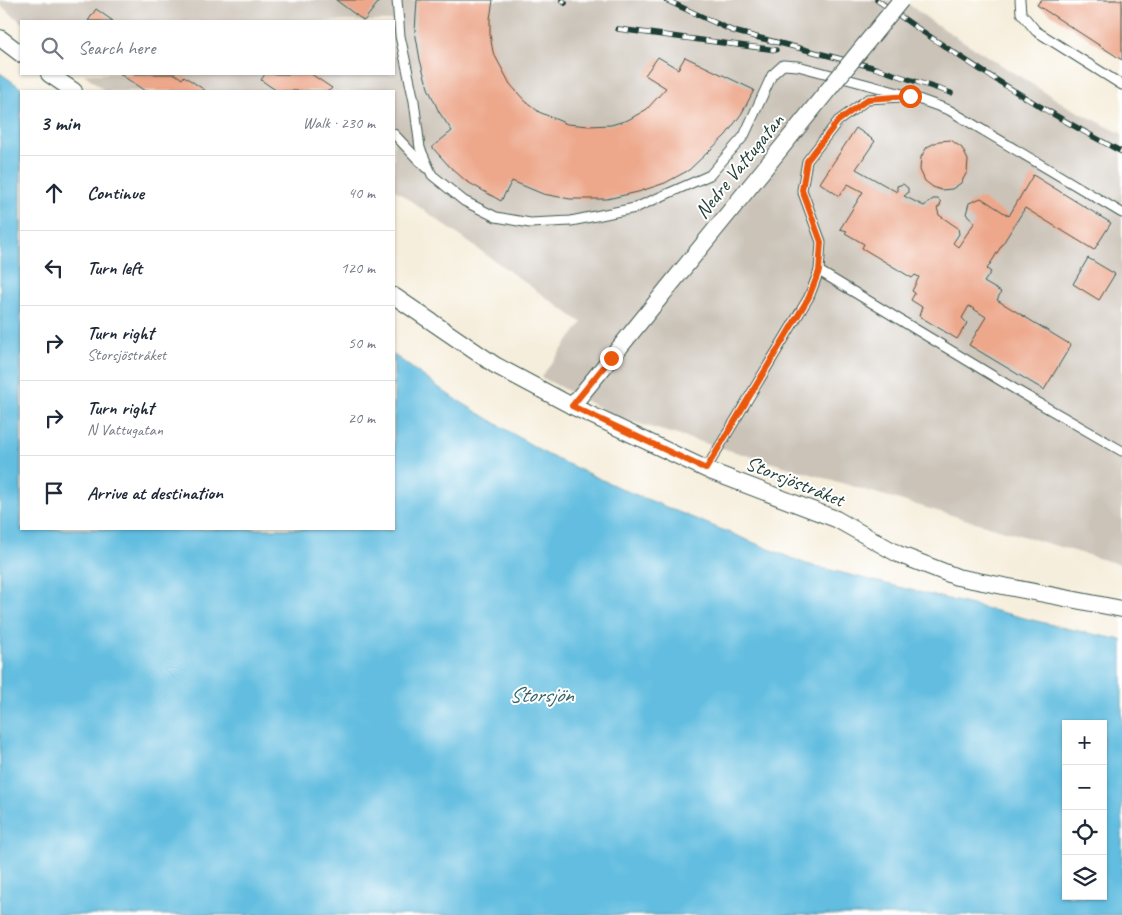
<!DOCTYPE html>
<meta charset="utf-8">
<style>
:root{--surface:#fff;--page:#f2f2f3;--text:#1f2937;--muted:#747a83;--line:#e0e1e3}
body{margin:0;font-family:Caveat,sans-serif;background:var(--page);color:var(--text)}
.controls{position:absolute;right:15px;bottom:15px;display:grid;overflow:hidden;border-radius:0px;box-shadow:0 1px 4px #0004}
.controls button{width:45px;height:45px;display:grid;place-items:center;padding:0;border:0;border-bottom:1px solid var(--line);background:var(--surface);color:var(--text);font:25px sans-serif}
.stop{position:absolute;width:15px;height:15px;margin:-11px;border:4px solid #ea580c;border-radius:50%;background:#fff}
.stop.end{background:#ea580c;border-color:#fff;box-shadow:0 1px 5px #0008}
.list{margin:0;padding:0;list-style:none}
h2{display:flex;justify-content:space-between;align-items:center;height:65px;margin:0;padding:0 20px;font-size:21px}
h2 small{font-size:16px;font-weight:400;color:var(--muted)}
.list li{display:grid;grid-template-columns:32px 1fr auto;gap:15px;align-items:center;box-sizing:border-box;height:75px;padding:0 20px;border-top:1px solid var(--line)}
.list b{display:block;font-size:19px;white-space:nowrap}
.list p{margin:0;font-size:16px;white-space:nowrap;color:var(--muted)}
.list em{font-size:16px;font-style:normal;color:var(--muted)}
.icon{flex:none;width:28px;height:28px;fill:none;stroke:currentColor;stroke-width:2;stroke-linecap:round;stroke-linejoin:round}
.map{position:relative;flex:none;width:1122px;height:915px;overflow:hidden}
.search{position:absolute;background:var(--surface);box-shadow:0 1px 4px #0004;left:20px;top:20px;width:375px;height:55px;display:flex;align-items:center;gap:12px;box-sizing:border-box;padding:0 18px;border-radius:0px;color:var(--muted);font-size:19px}
.panel{position:absolute;background:var(--surface);box-shadow:0 1px 4px #0004;left:20px;top:90px;width:375px;height:440px;border-radius:0px}
.map>svg:first-child{display:block}
.industrial{fill:#cbc3b8}
.water{fill:#62bde0;stroke:#407d8a;fill-rule:evenodd}
.building{fill:#eda78b}
.lines{fill:none;stroke-linecap:round;stroke-linejoin:round}
.lane-casing{stroke:#3f584d;stroke-width:11}
.street-casing{stroke:#3f584d;stroke-width:18}
.lane{stroke:#fff;stroke-width:9}
.street{stroke:#fff;stroke-width:16}
.rail-casing{stroke:#1f3d34;stroke-width:5.5}
.rail{stroke:#fff;stroke-width:4;stroke-dasharray:11;stroke-linecap:butt}
.street-bridge-casing{stroke:#3f584d;stroke-width:18;stroke-linecap:butt}
.street-bridge{stroke:#fff;stroke-width:16}
.route{stroke:#ea580c;stroke-width:6}
.labels{text-anchor:middle;stroke-width:4;stroke-linejoin:round;paint-order:stroke}
.street-label{font-size:21px;fill:#1f3d34;stroke:#fff}
.water-label{font-size:22px;font-style:italic;fill:#336368;stroke:#fff}
</style>
<div class="map">
<svg width="1122" height="915" viewBox="0 0 1122 915">
<rect width="100%" height="100%" fill="#fff"/>
<filter id="ink" filterUnits="userSpaceOnUse"><feTurbulence type="fractalNoise" baseFrequency=".02" numOctaves="2"/><feDisplacementMap in="SourceGraphic" scale="10" xChannelSelector="R" yChannelSelector="G"/><feConvolveMatrix kernelMatrix="1 2 1 2 8 2 1 2 1" color-interpolation-filters="sRGB"/></filter>
<filter id="wash" filterUnits="userSpaceOnUse"><feTurbulence type="fractalNoise" baseFrequency=".0096" numOctaves="4" result="noise"/><feDisplacementMap in="SourceGraphic" scale="20" xChannelSelector="R" yChannelSelector="G"/><feGaussianBlur stdDeviation="1.12" result="paint"/><feColorMatrix in="noise" values="0 0 0 0 0 0 0 0 0 0 0 0 0 0 0 0 0 1.4 0 .05"/><feComposite in="paint" operator="in"/></filter>
<g filter="url(#wash)">
<rect width="100%" height="100%" fill="#f6eedc"/>
<path class="industrial" d="M0 0H903L931 21 1067 106 1122 134V565L619 418 541 377 582 323 394 189V91H105L84 74H394V21L21 22 0 5Z"/>
<path class="water" d="M0 73 25 91H21V529H394V355L449 395 548 455 622 489 806 564 1069 629 1122 640V915H0ZM1066 724H1103V896H1066Z"/>
<g id="blocks">
<g class="building">
<path d="M336 0H380L364 21Z"/>
<path d="M417 0H493L490 19V35L493 52 510 84 524 100 539 112 567 124 589 126 611 125 628 120 647 109 666 88 645 75 658 57 678 69 685 57 754 90 742 113 726 135 689 170 665 183 638 192 607 199H570L543 194 512 181 501 201 466 181 449 166 432 147 452 131 439 112 428 88 420 60 415 31Z"/>
<path d="M1041 0H1122V60L1037 5Z"/>
<path d="M96 9 113 21H88Z"/>
<path d="M120 74H175L182 79 184 76 206 91H145Z"/>
<path d="M265 74H311L332 88 329 91H277L261 80Z"/>
<path d="M856 128 875 141 856 169 897 192V186L903 184 908 188V193L904 196 924 206 933 199H938L941 202 940 206 937 208 939 215 958 228 959 234 953 243 958 247 975 222 966 214 969 203 981 198 1009 216 1033 175 1111 223 1094 250 1025 208 987 269 991 272 984 282 1001 292 997 300 1071 345 1044 390 969 345 986 317 969 306 962 318 967 323 957 339 919 316 922 307 911 300 915 293 912 291 919 277 915 275 912 278 862 248 864 244 845 233 847 231 840 229 863 192 848 184 839 196 820 183Z"/>
<path d="M951 140 962 148 968 160 967 172 961 183 952 189 941 190 933 187 925 181 920 170 921 157 927 147 939 141Z"/>
<path d="M1088 258 1115 274 1099 300 1073 284Z"/>
</g>
</g>
</g>
<g filter="url(#ink)">
<use href="#blocks" fill-opacity="0" stroke="#3f584d" stroke-width="1"/>
<g class="lines">
<defs>
<g id="lane">
<path d="M397 0 400 36 414 101 420 148 432 175 464 201 496 217 530 223 571 221 635 208 710 175 744 136 772 75 783 65 798 66 910 96 949 110 1122 213"/>
<path d="M1020 0 1021 13 1036 31 1122 85"/>
<path d="M394 134 426 168"/>
<path d="M819 271 1018 391 1122 451"/>
<path d="M706 469 809 297 819 271 821 242 802 190 807 161 838 121 868 99 902 97"/>
</g>
<g id="street">
<path d="M0 38 21 54"/>
<path d="M49 74 74 91"/>
<path d="M394 296 495 365 572 406 710 471 836 519 898 554 957 577 1122 609"/>
<path d="M572 406 611 358"/>
</g>
</defs>
<use href="#lane" class="lane-casing"/>
<use href="#street" class="street-casing"/>
<use href="#lane" class="lane"/>
<use href="#street" class="street"/>
<defs>
<g id="rail">
<path d="M562 0 565 3"/>
<path d="M666 0 733 31 872 67 951 93"/>
<path d="M877 0C956 56 1037 108 1122 152"/>
<path d="M618 29 776 50"/>
</g>
</defs>
<use href="#rail" class="rail-casing"/>
<use href="#rail" class="rail"/>
<defs>
<path id="street-bridge" d="M611 358 901 0"/>
</defs>
<use href="#street-bridge" class="street-bridge-casing"/>
<use href="#street-bridge" class="street-bridge"/>
</g>
</g>
<g class="lines" filter="url(#ink)">
<path class="route" d="M611 358 572 406 706 469 809 297 819 271 821 242 802 190 807 161 838 121 868 99 910 96"/>
</g>
<g class="labels">
<g class="street-label">
<text transform="translate(739 166) rotate(-51)" y="7">Nedre Vattugatan</text>
<text transform="translate(795 481) rotate(22)" y="7">Storsjöstråket</text>
</g>
<g class="water-label">
<text x="541" y="702">Storsjön</text>
</g>
</g>
</svg>
<div class="controls">
<button>+</button>
<button>−</button>
<button><svg class="icon" aria-label="locate" viewBox="0 0 24 24"><circle cx="12" cy="12" r="6"/><path d="M12 2v4M12 18v4M2 12h4M18 12h4"/></svg></button>
<button><svg class="icon" aria-label="layers" viewBox="0 0 24 24"><path d="M12 4l9 5-9 5-9-5zM3 14l9 5 9-5"/></svg></button>
</div>
<div class="stop" style="left:910px;top:96px"></div>
<div class="stop end" style="left:611px;top:358px"></div>
<div class="search"><svg class="icon" aria-label="search" viewBox="0 0 24 24"><circle cx="10" cy="10" r="6"/><path d="M15 15l6 6"/></svg>Search here</div>
<section class="panel">
<h2>3 min<small>Walk · 230 m</small></h2>
<ul class="list">
<li><svg class="icon" aria-label="ahead" viewBox="0 0 24 24"><path d="M12 20V5M6 11l6-6 6 6"/></svg><div><b>Continue</b></div><em>40 m</em></li>
<li><svg class="icon" aria-label="left" viewBox="0 0 24 24"><path d="M17 20v-9H6M10 6l-5 5 5 5"/></svg><div><b>Turn left</b></div><em>120 m</em></li>
<li><svg class="icon" aria-label="right" viewBox="0 0 24 24"><path d="M7 20v-9h11M14 6l5 5-5 5"/></svg><div><b>Turn right</b><p>Storsjöstråket</p></div><em>50 m</em></li>
<li><svg class="icon" aria-label="right" viewBox="0 0 24 24"><path d="M7 20v-9h11M14 6l5 5-5 5"/></svg><div><b>Turn right</b><p>N Vattugatan</p></div><em>20 m</em></li>
<li><svg class="icon" aria-label="arrive" viewBox="0 0 24 24"><path d="M6 21V4h12l-3 4 3 4H6"/></svg><div><b>Arrive at destination</b></div></li>
</ul>
</section>
</div>
